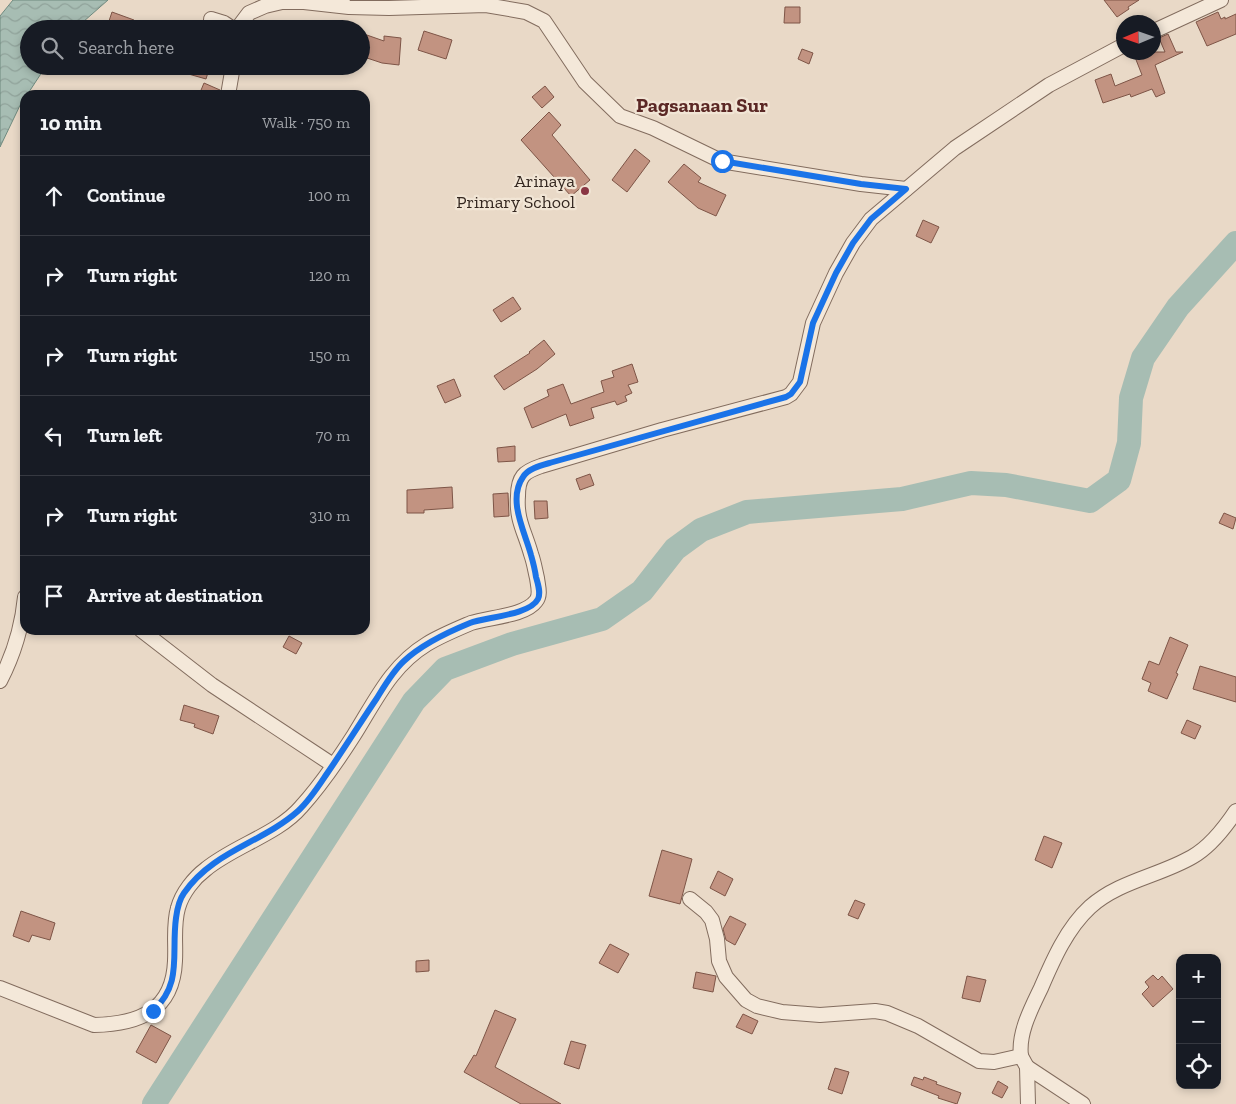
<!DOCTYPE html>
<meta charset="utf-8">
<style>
:root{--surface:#171b24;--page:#20242c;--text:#f1f3f6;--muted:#9ea1a6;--line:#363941}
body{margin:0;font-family:"Zilla Slab",serif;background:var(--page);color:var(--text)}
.controls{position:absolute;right:15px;bottom:15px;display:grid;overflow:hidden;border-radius:10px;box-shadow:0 2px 8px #0003}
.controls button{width:45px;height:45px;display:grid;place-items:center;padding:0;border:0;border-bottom:1px solid var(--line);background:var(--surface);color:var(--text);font:25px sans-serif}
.compass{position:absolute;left:1116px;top:15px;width:45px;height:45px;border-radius:50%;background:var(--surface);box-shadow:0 2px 8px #0003;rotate:268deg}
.stop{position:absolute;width:15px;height:15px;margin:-11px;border:4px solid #1a73e8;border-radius:50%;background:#fff}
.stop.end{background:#1a73e8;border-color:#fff;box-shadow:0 1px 5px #0008}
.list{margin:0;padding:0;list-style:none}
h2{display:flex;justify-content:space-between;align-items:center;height:65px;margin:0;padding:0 20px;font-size:21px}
h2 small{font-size:16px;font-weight:400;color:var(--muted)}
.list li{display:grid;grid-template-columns:32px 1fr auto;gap:15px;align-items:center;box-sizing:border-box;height:80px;padding:0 20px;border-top:1px solid var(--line)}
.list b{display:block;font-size:19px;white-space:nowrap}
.list em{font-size:16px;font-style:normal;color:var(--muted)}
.icon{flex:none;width:28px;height:28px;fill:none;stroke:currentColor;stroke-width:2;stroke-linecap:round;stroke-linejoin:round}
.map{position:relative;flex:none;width:1236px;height:1104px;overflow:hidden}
.search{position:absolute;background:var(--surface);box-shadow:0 2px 8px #0003;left:20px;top:20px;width:350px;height:55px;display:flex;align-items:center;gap:12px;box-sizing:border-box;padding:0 18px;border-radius:28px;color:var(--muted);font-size:19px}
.panel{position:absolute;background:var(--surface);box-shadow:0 2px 8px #0003;left:20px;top:90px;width:350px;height:545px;border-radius:15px}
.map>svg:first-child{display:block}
.water{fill:url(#water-waves);stroke:#6f8a7f}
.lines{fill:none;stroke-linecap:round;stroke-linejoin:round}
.river{stroke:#a7bdb3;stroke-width:24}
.building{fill:#c29381;stroke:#7e5547}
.street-casing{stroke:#826c5e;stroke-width:16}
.street{stroke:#f4e8d9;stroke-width:14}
.route{stroke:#1a73e8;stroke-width:6}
.poi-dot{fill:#8a3643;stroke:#f1e5d5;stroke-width:2}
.labels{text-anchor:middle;stroke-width:4.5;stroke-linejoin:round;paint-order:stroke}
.poi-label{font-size:18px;fill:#342720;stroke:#f1e5d5;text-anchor:end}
.quarter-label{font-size:20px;font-weight:bold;fill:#5b2825;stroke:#f1e5d5}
</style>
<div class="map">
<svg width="1236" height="1104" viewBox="0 0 1236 1104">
<defs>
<pattern id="water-waves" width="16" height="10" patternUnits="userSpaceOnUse" patternTransform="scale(1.25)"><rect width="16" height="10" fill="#a7bdb3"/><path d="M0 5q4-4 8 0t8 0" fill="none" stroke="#90a29a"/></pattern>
</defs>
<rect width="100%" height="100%" fill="#e9d9c7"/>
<path class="water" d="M13 0H108L75 29H29V66H46L27 95H25L0 147V16Z"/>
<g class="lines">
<path class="river" d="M154 1104 414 701 445 669 512 644 602 619 642 591 675 549 701 530 747 512 902 499 971 483 1006 485 1090 501 1119 480 1129 443 1131 398 1143 358 1178 307 1236 243"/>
</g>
<g class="building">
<path d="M1104 0H1139L1128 7 1129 9 1117 17Z"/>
<path d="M785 7H800V23H784Z"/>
<path d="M112 12 134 20 131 29H114L107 27Z"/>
<path d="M1218 12 1221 19 1225 17V19L1236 14V34L1207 46 1196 22Z"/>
<path d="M424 31 452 40 446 59 418 50Z"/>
<path d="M361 33 384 41V36L401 38 399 65 382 63 361 56Z"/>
<path d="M1168 34 1176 52H1183L1155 65 1165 93 1156 97 1152 89 1131 97 1130 94 1103 103 1095 80 1111 74 1115 86 1142 75 1133 52H1165L1159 38Z"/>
<path d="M802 49 813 53 809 64 798 59Z"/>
<path d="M171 66H210L206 79 171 69Z"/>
<path d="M204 83 220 90 219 95H199Z"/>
<path d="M545 86 554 97 542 108 532 97Z"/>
<path d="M549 112 561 125 552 135 590 180 571 196 521 140Z"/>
<path d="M635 149 650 161 627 192 612 180Z"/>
<path d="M684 164 701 178 698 182 726 195 716 216 698 208 668 182Z"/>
<path d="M923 220 939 227 931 243 916 236Z"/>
<path d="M513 297 521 309 501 322 493 310Z"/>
<path d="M544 340 555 354 537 369 504 390 494 376 530 353 529 352Z"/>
<path d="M632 364 638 382 628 385 632 393 625 396 627 401 617 405 615 401 591 408 594 418 570 426 566 414 532 428 524 408 549 396 547 390 563 384 571 404 604 392 601 381 614 377 612 371Z"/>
<path d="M454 379 461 396 445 403 437 386Z"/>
<path d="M515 446V461L498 462 497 448Z"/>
<path d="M590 474 594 485 580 490 576 479Z"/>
<path d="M452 487 453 508 424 510V513H407V490Z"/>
<path d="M508 493 509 516 494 517 493 494Z"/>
<path d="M534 501H547L548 518 535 519Z"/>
<path d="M1224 513 1236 518 1233 529 1219 523Z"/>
<path d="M289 636 302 643 296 654 283 647Z"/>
<path d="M1170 637 1188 645 1176 673 1178 674 1167 699 1148 691 1151 683 1142 679 1149 661 1159 665Z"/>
<path d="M1200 666 1236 677V702L1193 689Z"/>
<path d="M184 705 219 716 213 734 194 727 195 724 180 720Z"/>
<path d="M1187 720 1201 726 1195 739 1181 733Z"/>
<path d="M1044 836 1062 843 1052 868 1035 860Z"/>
<path d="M662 850 692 859 680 904 649 896Z"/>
<path d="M718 871 733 879 725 896 710 888Z"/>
<path d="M855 900 865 904 858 919 848 915Z"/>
<path d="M21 911 55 923 50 940 32 935 29 942 13 936Z"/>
<path d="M730 916 746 924 735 945 726 940 723 929Z"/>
<path d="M610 944 629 954 618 973 599 963Z"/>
<path d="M429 960V971L416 972V961Z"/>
<path d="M696 972 716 976 713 992 693 988Z"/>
<path d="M1153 975 1158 980 1162 976 1173 989 1153 1007 1142 994 1149 987 1145 982Z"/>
<path d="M967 976 986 980 980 1002 962 998Z"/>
<path d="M495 1010 516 1019 495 1067 561 1104H521L464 1072 474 1055 476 1056Z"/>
<path d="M743 1014 758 1021 752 1034 736 1027Z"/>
<path d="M151 1025 171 1036 156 1063 136 1052Z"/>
<path d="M571 1041 586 1045 579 1069 564 1064Z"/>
<path d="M835 1068 849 1072 842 1094 828 1089Z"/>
<path d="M914 1077 923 1080 924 1077 937 1082 936 1084 961 1093 957 1104 938 1098 939 1096 911 1085Z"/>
<path d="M998 1081 1008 1087 1002 1098 992 1093Z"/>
</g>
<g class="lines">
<defs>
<g id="street">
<path d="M211 19 224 23 233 29"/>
<path d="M237 29 249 13 265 6 282 2H304L349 7 389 8 486 5 526 12 544 21 585 82 620 116 653 128 721 161 861 184 906 189"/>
<path d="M1154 31 1221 0"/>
<path d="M228 95 233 66"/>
<path d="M141 630 212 685 333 765"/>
<path d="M0 681C14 654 22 628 25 597"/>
<path d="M690 899 706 912 712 920 717 939 719 961 726 977 746 1000 757 1006 782 1012 820 1015 875 1011 887 1013 918 1026 979 1061 994 1062 1021 1056 1027 1067"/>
<path d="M0 988 94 1025C139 1024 173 1011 175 961 176 943 173 925 178 908 182 893 194 878 206 869 234 846 278 834 301 807 321 785 338 760 354 735 376 700 391 666 427 644 440 636 457 629 471 623 489 617 525 616 536 601 541 595 538 586 537 578 535 570 534 562 531 554 525 532 516 520 518 496 518 490 519 481 523 476 527 471 535 468 541 466L662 430 786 397 791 394 800 382 813 323 836 273 853 243 871 219 955 148 1049 85 1124 45"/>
<path d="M1021 1056C1018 1033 1031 1009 1041 988 1053 960 1067 928 1090 907 1119 881 1159 876 1192 857 1210 847 1224 829 1236 811"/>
<path d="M1028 1104 1027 1067 1083 1104"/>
</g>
</defs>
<use href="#street" class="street-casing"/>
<use href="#street" class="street"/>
</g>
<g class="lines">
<path class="route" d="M153 1011C183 983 171 954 176 918 177 910 179 900 184 893 213 851 262 843 298 811 309 801 318 787 326 775 344 749 360 723 377 698 385 685 393 671 404 661 422 644 448 632 470 623 486 617 530 615 538 599 541 593 538 584 536 577 535 570 533 562 531 555 525 532 507 500 523 477 528 468 543 465 553 462L786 397 791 394 800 382 813 323 836 273 853 243 871 219 906 189 861 184 722 161"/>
</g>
<circle class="poi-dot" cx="585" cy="191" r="5"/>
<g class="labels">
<g class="poi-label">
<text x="575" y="187">Arinaya<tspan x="575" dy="21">Primary School</tspan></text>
</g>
<g class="quarter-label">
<text x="702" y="112">Pagsanaan Sur</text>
</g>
</g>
</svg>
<div class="controls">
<button>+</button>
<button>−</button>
<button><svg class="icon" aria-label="locate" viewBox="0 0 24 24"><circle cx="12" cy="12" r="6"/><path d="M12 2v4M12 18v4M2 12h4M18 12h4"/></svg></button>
</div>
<svg class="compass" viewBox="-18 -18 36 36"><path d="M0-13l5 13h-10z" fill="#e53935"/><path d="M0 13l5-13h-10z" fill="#9ea1a6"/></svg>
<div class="stop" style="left:722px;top:161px"></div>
<div class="stop end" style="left:153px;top:1011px"></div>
<div class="search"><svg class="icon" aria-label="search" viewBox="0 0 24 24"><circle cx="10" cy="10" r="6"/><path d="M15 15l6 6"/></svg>Search here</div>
<section class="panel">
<h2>10 min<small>Walk · 750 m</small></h2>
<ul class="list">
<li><svg class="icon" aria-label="ahead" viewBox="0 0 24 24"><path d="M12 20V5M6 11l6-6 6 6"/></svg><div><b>Continue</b></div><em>100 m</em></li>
<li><svg class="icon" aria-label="right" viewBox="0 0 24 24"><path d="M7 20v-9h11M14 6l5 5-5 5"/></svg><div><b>Turn right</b></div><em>120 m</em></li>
<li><svg class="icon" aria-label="right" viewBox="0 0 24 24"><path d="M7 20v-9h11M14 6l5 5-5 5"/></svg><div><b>Turn right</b></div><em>150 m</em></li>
<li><svg class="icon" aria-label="left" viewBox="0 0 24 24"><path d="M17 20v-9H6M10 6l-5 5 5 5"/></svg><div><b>Turn left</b></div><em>70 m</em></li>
<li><svg class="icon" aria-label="right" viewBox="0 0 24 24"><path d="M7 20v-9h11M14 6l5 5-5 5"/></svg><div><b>Turn right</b></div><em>310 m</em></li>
<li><svg class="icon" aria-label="arrive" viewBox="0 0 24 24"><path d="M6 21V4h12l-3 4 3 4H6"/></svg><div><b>Arrive at destination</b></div></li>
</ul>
</section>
</div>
